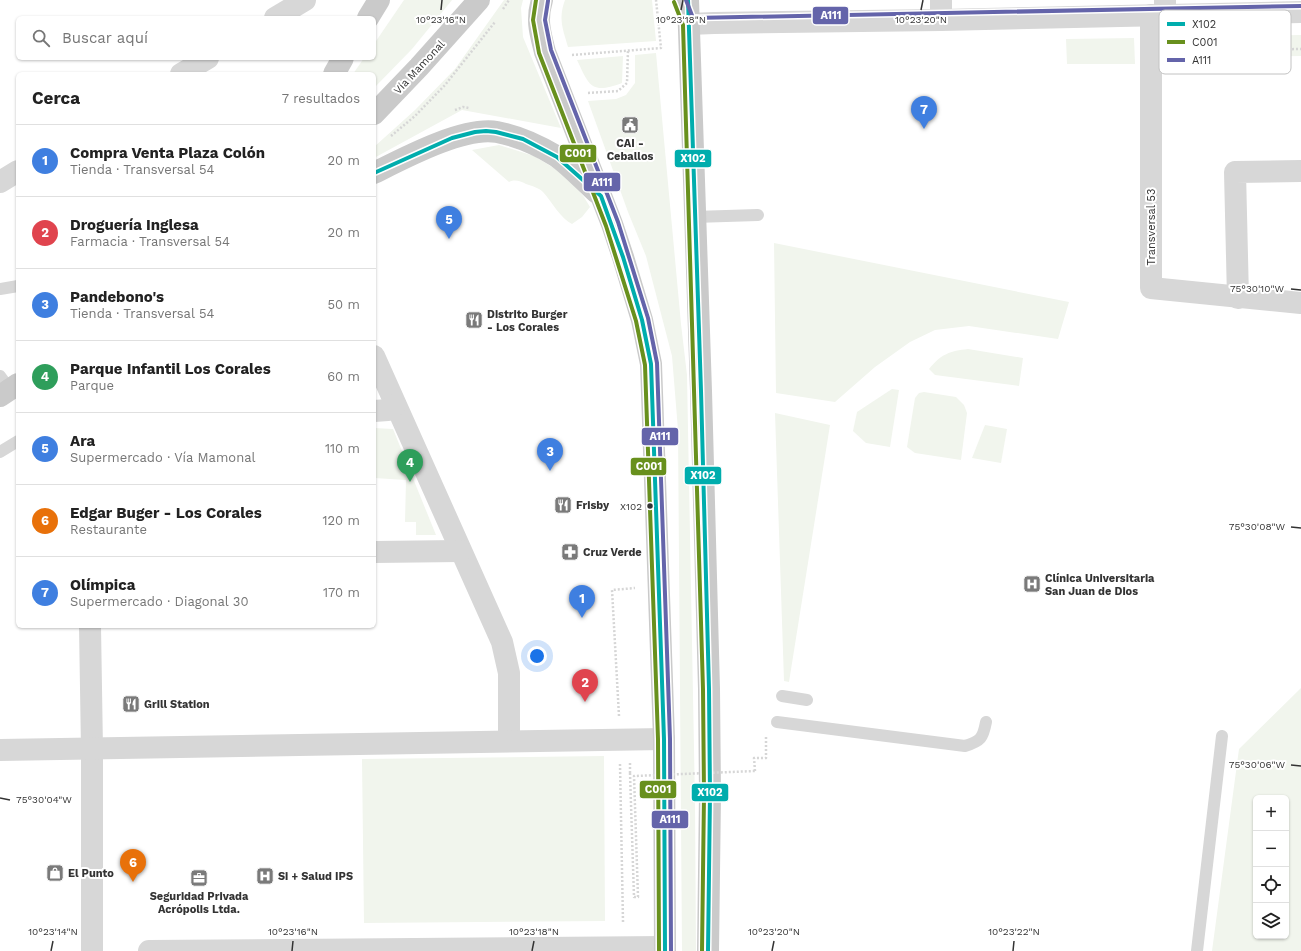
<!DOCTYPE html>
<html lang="es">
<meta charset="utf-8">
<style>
:root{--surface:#fff;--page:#f6f6f6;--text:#222;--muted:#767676;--line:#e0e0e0;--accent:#7a7a7a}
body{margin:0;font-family:"Work Sans",sans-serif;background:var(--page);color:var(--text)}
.controls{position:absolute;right:12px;bottom:12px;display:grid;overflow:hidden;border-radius:6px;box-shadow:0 1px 3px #0004}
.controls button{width:36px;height:36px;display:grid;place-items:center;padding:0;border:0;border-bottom:1px solid var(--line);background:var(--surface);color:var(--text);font:20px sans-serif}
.you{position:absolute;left:537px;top:656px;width:14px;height:14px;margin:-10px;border:3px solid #fff;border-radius:50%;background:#1a73e8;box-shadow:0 0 0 6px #1a73e833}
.badge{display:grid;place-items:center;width:26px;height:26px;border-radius:50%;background:var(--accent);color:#fff;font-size:13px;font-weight:700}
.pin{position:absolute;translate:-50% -33px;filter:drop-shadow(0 1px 2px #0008)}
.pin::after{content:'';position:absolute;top:21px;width:14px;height:12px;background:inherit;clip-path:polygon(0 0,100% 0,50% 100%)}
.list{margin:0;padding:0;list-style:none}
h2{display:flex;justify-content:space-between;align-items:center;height:52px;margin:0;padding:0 16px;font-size:17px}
h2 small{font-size:13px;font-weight:400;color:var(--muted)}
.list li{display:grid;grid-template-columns:26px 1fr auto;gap:12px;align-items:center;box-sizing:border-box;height:72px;padding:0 16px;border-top:1px solid var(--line)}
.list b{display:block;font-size:15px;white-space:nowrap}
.list p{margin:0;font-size:13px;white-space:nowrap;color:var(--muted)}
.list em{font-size:13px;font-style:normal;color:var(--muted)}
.icon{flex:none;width:22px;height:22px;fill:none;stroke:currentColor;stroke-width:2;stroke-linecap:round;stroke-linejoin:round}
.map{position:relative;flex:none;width:1301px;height:951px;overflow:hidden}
.search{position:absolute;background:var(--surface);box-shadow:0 1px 3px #0004;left:16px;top:16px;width:360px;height:44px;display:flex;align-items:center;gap:10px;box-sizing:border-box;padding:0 14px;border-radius:6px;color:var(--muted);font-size:15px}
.panel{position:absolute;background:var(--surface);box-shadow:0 1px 3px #0004;left:16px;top:72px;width:360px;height:556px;border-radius:6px}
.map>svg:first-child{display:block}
.green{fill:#f1f5ed;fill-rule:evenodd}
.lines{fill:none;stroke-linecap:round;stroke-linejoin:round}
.path{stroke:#d6d6d6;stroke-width:2.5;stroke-dasharray:2 2;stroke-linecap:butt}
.service{stroke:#d7d7d7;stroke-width:12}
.minor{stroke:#d7d7d7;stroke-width:22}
.tertiary{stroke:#d7d7d7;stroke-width:22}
.primary{stroke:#cacaca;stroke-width:22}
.path-bridge{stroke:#d6d6d6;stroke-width:2.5;stroke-dasharray:2 2;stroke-linecap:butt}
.bus-1-casing{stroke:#fff;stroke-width:7}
.bus-2-casing{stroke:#fff;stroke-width:7}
.bus-3-casing{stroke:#fff;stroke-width:7}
.bus-1{stroke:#00adad;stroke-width:4}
.bus-2{stroke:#68901d;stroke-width:4}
.bus-3{stroke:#6464aa;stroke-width:4}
.ticks{fill:none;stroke:#333;stroke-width:1.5}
.bus-dot{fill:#333;stroke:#fff;stroke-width:1.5}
.labels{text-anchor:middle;stroke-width:4;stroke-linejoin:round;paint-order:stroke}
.bus-label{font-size:10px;fill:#333;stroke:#fff;text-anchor:end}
.street-label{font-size:11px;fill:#333;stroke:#fff}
.poi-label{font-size:11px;font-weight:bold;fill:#333;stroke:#fff;text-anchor:start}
.key{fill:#fff;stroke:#c2c2c2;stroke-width:1}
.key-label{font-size:11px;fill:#333}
.ticks-label{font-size:10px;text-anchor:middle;fill:#333;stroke:#fff;stroke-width:4;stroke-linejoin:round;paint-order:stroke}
.line-badge{stroke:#fff;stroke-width:1.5}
.badge-label{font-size:11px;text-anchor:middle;font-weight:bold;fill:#fff}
</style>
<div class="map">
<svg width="1301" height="951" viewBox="0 0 1301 951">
<rect width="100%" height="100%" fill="#fff"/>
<g class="green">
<path d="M404 0H452L412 49 374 88V74H353L364 58H374V44Z"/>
<path d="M504 0H523L521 8 523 37 561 128 462 110 374 158V147L415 110 455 69Z"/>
<path d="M565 0H652L656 41 568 47C563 29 558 19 565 0Z"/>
<path d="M1301 35V56L1162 58 1161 37Z"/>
<path d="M1134 38 1135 64H1067L1066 39Z"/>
<path d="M656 53 681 324 687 375 695 802 696 951H682L678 430 672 356 646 256 628 212 588 101 616 99 626 95 635 83V55Z"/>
<path d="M623 56 622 83C591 95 589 85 577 60Z"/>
<path d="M499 145 534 156 562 173 569 178 584 197 590 207 582 217 572 224C561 219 552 202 543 192 539 188 532 186 526 184 520 181 515 179 509 182L472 150Z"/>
<path d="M774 243 1069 302 1058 339 969 326 935 330 910 342 875 367 835 402 776 393Z"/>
<path d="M968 349 1023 358 1019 386 935 375 929 369C941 354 950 351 968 349Z"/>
<path d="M892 389 899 390 890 447 866 443 853 431 857 412Z"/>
<path d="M924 392 956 397 964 405 967 413 961 460 915 453 907 447 915 398 919 393Z"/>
<path d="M775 413 830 425 789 682 784 681Z"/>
<path d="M985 425 1007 429 1001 463 972 458Z"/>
<path d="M374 428 393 429 436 535H416V522H405L406 480 374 478Z"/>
<path d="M1301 688V951H1212L1239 749ZM1256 798H1286V936H1256Z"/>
<path d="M604 756 605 921 364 923 362 759Z"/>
</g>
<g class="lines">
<g class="path">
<path d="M503 9 509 0"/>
<path d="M1176 51 1301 49"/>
<path d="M572 55 661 48 656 0"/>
<path d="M588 93 618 91 627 83 628 50"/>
<path d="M455 110 463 107 469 108"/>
<path d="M391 136 415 116 445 85 495 22"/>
<path d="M619 716 612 590 635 588"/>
<path d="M630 763V773"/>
<path d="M620 764 623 922"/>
<path d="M755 771 754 758H766V737"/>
</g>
<g class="service">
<path d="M694 217 758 215"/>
<path d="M0 289 18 286"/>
<path d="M0 376 10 390"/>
<path d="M0 452 18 441"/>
<path d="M782 696 807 700"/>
<path d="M777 722 965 746C981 741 983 738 986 722"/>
<path d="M1197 951 1222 736"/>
</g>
<g class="minor">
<path d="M1151 15V288L1301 303"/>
<path d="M1165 15V0"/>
<path d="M275 18 305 0"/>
<path d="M941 20V0"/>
<path d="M181 74 208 58"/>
<path d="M0 182 18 171"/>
<path d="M1238 298 1235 172 1301 171"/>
<path d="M374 356 502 642 509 673V741"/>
<path d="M374 411 388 410 395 405"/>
<path d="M374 552 460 551"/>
<path d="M90 626 92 750V951"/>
<path d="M0 750 664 739"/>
<path d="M149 951 665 947"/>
</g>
<path class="tertiary" d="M689 24 714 23 941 20 1301 12"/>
<g class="primary">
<path d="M542 0C536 20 540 32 545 52L612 224 623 257 642 320 651 364 664 739 665 951"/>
<path d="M688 0 701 391 709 689 710 794 708 951"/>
<path d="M368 18 379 0"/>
<path d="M334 74 343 58"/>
<path d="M374 114 419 67 479 0"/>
<path d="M374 173C404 158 464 126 497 132 518 136 538 145 556 156 568 164 585 182 597 193"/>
<path d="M0 396 18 384"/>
</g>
<path class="path-bridge" d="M630 773 634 897H638L634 776 755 771"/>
<defs>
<g id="bus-1">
<path d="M688 0 701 391 709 689 710 794 708 951"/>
<path d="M374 173 452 138 475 132 486 131 496 132 523 139 557 157 601 196 623 257 642 320 651 364 664 739 665 951"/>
</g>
<g id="bus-2">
<path d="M536 0 533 20 539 53 606 226 636 321 645 365 658 739 659 951"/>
<path d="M674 2 683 25 703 689 704 794 702 951"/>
</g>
<g id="bus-3">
<path d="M686 0 693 18 1301 6"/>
<path d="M548 1 545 20 551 50 618 222 648 318 657 363 670 739 671 951"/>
</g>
</defs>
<use href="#bus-1" class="bus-1-casing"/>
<use href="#bus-2" class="bus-2-casing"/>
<use href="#bus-3" class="bus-3-casing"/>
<use href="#bus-1" class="bus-1"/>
<use href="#bus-2" class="bus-2"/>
<use href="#bus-3" class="bus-3"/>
</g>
<path class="ticks" d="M441 10 442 0M681 10 683 0M921 10 923 0M1291 289 1301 290M1291 527 1301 528M1291 765 1301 766M0 798 10 800M51 951 53 941M292 951 293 941M532 951 534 941M772 951 774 941M1013 951 1014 941"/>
<defs>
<symbol id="civic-square" viewBox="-11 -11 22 22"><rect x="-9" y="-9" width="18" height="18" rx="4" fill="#7a7a7a" stroke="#fff"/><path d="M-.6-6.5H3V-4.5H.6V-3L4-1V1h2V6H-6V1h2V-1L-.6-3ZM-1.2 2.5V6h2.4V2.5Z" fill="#fff"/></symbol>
<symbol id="restaurant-square" viewBox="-11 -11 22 22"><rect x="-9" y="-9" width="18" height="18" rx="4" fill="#7a7a7a" stroke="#fff"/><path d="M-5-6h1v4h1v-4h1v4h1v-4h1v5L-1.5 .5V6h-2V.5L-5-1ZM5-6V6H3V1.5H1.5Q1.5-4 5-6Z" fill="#fff"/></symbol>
<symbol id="pharmacy-square" viewBox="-11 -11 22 22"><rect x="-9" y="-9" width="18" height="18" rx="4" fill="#7a7a7a" stroke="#fff"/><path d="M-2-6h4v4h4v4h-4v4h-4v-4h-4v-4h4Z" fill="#fff"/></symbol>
<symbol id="hospital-square" viewBox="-11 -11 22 22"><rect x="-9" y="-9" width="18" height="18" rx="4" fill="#7a7a7a" stroke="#fff"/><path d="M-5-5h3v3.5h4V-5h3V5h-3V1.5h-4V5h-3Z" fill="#fff"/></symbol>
<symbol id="shop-square" viewBox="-11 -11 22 22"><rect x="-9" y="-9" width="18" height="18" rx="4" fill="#7a7a7a" stroke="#fff"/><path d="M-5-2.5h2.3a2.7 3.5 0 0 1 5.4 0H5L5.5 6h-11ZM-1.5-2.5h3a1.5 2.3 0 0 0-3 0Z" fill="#fff"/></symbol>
<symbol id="office-square" viewBox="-11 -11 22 22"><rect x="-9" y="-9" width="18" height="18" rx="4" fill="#7a7a7a" stroke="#fff"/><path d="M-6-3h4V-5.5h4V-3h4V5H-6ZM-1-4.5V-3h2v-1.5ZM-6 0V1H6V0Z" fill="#fff"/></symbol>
</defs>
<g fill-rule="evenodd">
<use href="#civic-square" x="620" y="115" width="20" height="20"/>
<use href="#restaurant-square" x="464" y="310" width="20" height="20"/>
<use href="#restaurant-square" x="553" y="495" width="20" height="20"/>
<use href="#pharmacy-square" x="560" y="542" width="20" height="20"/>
<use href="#hospital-square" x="1022" y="574" width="20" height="20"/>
<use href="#restaurant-square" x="121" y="694" width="20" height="20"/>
<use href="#shop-square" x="45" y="863" width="20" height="20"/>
<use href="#hospital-square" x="255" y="866" width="20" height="20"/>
<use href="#office-square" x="189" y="868" width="20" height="20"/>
</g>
<circle class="bus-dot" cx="650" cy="506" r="3.5"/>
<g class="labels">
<g class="bus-label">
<text x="642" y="510">X102</text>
</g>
<g class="street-label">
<text transform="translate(419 67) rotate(-47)" y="4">Vía Mamonal</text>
<text transform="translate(1151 227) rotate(-90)" y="4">Transversal 53</text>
</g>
<g class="poi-label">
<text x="630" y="147" text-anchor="middle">CAI -<tspan x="630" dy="13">Ceballos</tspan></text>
<text x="487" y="318">Distrito Burger<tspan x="487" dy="13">- Los Corales</tspan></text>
<text x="576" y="509">Frisby</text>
<text x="583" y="556">Cruz Verde</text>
<text x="1045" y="582">Clínica Universitaria<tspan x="1045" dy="13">San Juan de Dios</tspan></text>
<text x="144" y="708">Grill Station</text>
<text x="68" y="877">El Punto</text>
<text x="278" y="880">Si + Salud IPS</text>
<text x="199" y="900" text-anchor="middle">Seguridad Privada<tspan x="199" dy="13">Acrópolis Ltda.</tspan></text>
</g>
</g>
<rect x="1159" y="10" width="132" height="64" rx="6" class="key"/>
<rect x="1167" y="22" width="18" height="4" fill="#00adad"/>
<rect x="1167" y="40" width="18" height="4" fill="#68901d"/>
<rect x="1167" y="58" width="18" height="4" fill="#6464aa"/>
<g class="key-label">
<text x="1192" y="28">X102</text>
<text x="1192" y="46">C001</text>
<text x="1192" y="64">A111</text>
</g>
<g class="ticks-label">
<text x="441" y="23">10°23'16"N</text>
<text x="681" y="23">10°23'18"N</text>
<text x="921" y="23">10°23'20"N</text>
<text x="1257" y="292">75°30'10"W</text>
<text x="1257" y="530">75°30'08"W</text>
<text x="1257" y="768">75°30'06"W</text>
<text x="44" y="803">75°30'04"W</text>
<text x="53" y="935">10°23'14"N</text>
<text x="293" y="935">10°23'16"N</text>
<text x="534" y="935">10°23'18"N</text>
<text x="774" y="935">10°23'20"N</text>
<text x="1014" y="935">10°23'22"N</text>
</g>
<g class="line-badge">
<rect x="812" y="6" width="37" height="19" rx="4" fill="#6464aa"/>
<rect x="559" y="144" width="38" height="19" rx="4" fill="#68901d"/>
<rect x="674" y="149" width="38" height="19" rx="4" fill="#00adad"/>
<rect x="583" y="172" width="38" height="20" rx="4" fill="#6464aa"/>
<rect x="641" y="427" width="38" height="19" rx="4" fill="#6464aa"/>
<rect x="630" y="457" width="37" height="19" rx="4" fill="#68901d"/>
<rect x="684" y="466" width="38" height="19" rx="4" fill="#00adad"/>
<rect x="639" y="780" width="38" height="19" rx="4" fill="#68901d"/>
<rect x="691" y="783" width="38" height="19" rx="4" fill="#00adad"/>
<rect x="651" y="810" width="38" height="19" rx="4" fill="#6464aa"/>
</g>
<g class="badge-label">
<text x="831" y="19">A111</text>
<text x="578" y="157">C001</text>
<text x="693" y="162">X102</text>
<text x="602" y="186">A111</text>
<text x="660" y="440">A111</text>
<text x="649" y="470">C001</text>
<text x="703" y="479">X102</text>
<text x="658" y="793">C001</text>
<text x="710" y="796">X102</text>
<text x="670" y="823">A111</text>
</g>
</svg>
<div class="controls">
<button>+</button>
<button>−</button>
<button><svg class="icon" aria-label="locate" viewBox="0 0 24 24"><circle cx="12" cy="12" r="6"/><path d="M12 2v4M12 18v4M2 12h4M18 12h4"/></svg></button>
<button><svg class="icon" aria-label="layers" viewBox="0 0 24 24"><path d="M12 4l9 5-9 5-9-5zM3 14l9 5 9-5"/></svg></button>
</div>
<div class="you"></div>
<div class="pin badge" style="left:582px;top:618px;background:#3f7fe0">1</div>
<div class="pin badge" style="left:585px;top:702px;background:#e0444e">2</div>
<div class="pin badge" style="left:550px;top:471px;background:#3f7fe0">3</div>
<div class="pin badge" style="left:410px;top:482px;background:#2e9e5b">4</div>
<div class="pin badge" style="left:449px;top:239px;background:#3f7fe0">5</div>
<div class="pin badge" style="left:133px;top:882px;background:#e8710a">6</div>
<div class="pin badge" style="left:924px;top:129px;background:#3f7fe0">7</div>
<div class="search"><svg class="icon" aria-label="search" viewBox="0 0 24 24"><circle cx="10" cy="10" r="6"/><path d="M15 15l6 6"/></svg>Buscar aquí</div>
<section class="panel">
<h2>Cerca<small>7 resultados</small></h2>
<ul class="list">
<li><span class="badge" style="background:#3f7fe0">1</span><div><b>Compra Venta Plaza Colón</b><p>Tienda · Transversal 54</p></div><em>20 m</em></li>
<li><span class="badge" style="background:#e0444e">2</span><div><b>Droguería Inglesa</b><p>Farmacia · Transversal 54</p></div><em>20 m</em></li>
<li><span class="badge" style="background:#3f7fe0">3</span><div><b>Pandebono's</b><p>Tienda · Transversal 54</p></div><em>50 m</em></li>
<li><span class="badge" style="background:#2e9e5b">4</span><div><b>Parque Infantil Los Corales</b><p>Parque</p></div><em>60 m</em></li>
<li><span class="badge" style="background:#3f7fe0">5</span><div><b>Ara</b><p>Supermercado · Vía Mamonal</p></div><em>110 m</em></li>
<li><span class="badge" style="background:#e8710a">6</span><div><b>Edgar Buger - Los Corales</b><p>Restaurante</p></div><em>120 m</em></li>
<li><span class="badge" style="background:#3f7fe0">7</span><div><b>Olímpica</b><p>Supermercado · Diagonal 30</p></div><em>170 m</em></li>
</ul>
</section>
</div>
